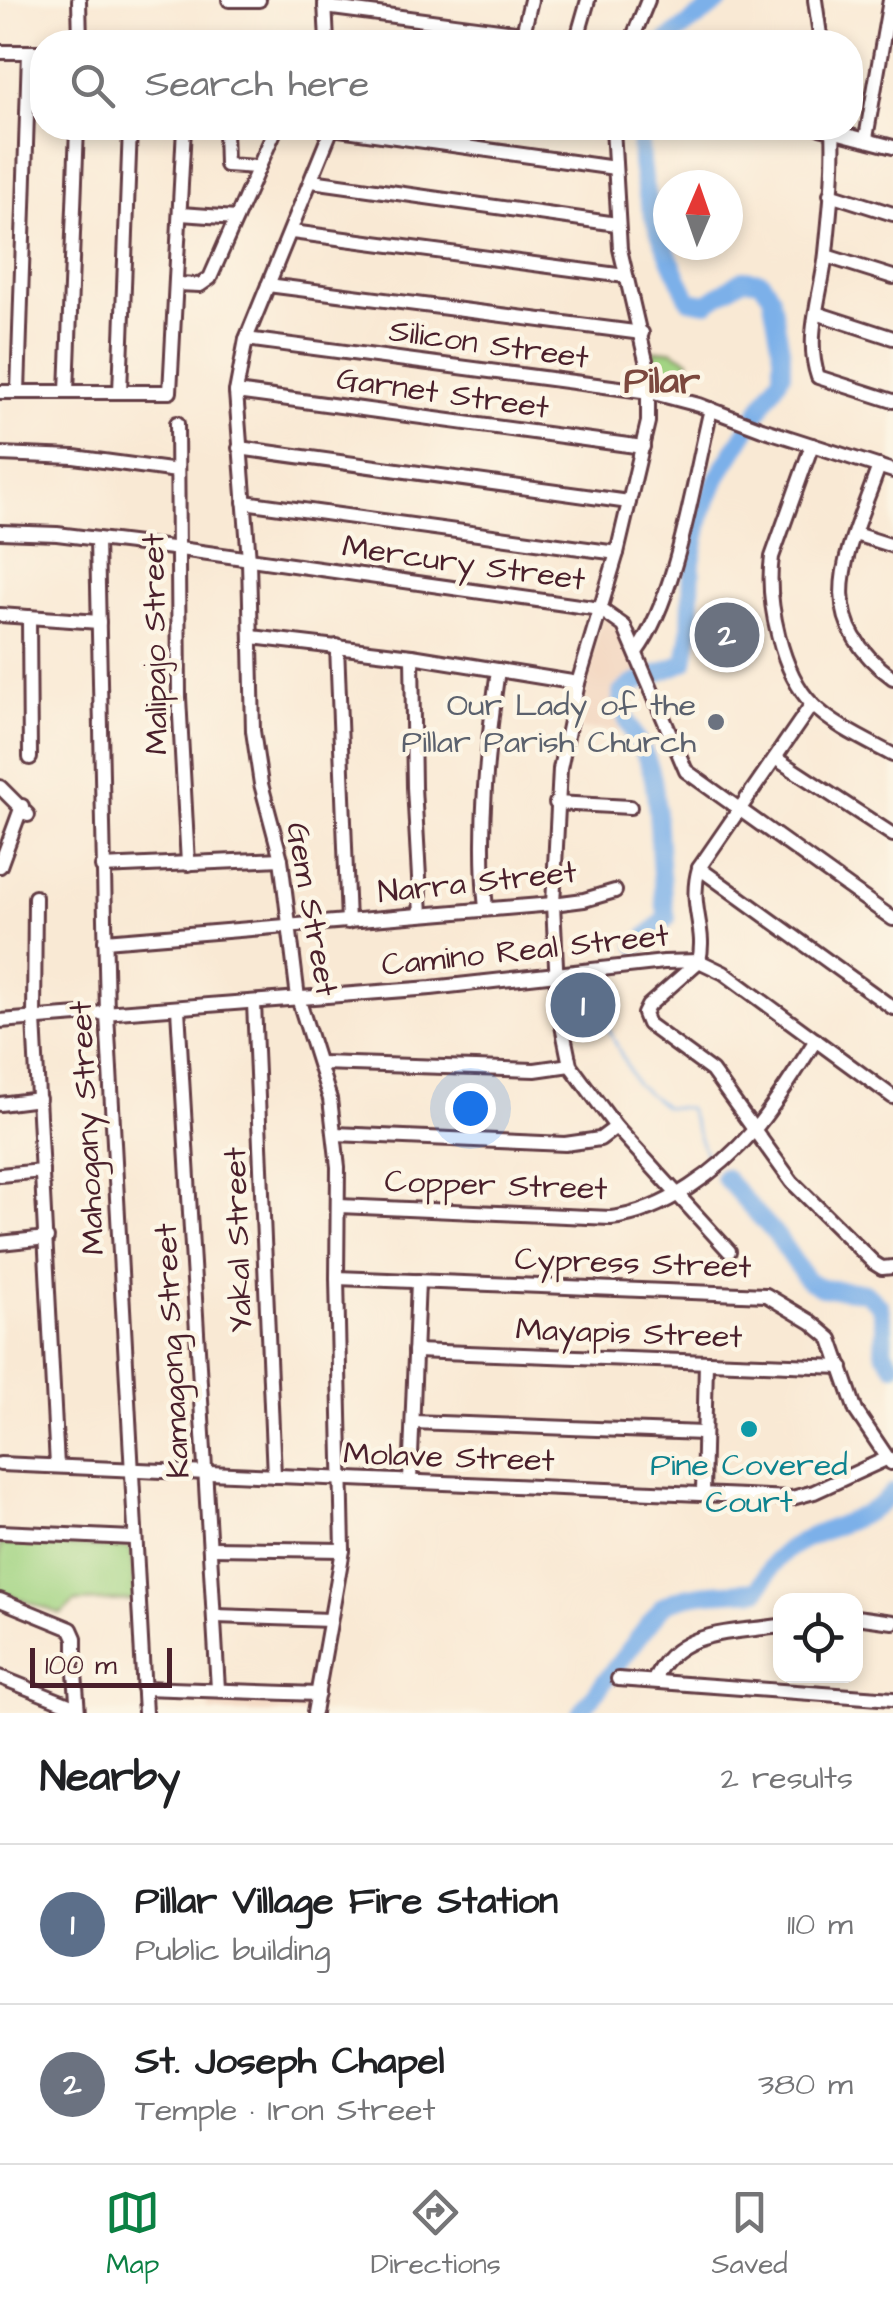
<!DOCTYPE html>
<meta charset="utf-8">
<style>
:root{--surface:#fff;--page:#f2f2f2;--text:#202124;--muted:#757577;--line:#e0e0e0;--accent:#0b8043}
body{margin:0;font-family:"Architects Daughter",sans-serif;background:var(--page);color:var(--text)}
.controls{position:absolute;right:30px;bottom:30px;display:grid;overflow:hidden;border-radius:20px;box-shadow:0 5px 15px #0003}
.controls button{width:90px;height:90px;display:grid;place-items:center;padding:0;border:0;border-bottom:2px solid var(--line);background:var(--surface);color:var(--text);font:50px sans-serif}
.compass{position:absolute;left:653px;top:170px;width:90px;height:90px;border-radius:50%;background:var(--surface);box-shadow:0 5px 15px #0003;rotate:2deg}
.scale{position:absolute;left:30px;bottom:25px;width:142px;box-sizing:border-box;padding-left:10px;border:5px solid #4a1f2b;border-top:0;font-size:28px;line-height:35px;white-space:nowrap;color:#4a1f2b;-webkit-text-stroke:8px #fcf5e5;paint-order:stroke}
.you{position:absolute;left:470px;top:1108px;width:35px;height:35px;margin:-25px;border:8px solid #fff;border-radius:50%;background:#1a73e8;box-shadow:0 0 0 15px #1a73e833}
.badge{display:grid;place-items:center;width:65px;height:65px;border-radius:50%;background:var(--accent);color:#fff;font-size:32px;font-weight:700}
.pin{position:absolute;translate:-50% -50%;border:5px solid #fff;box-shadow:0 2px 10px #0006}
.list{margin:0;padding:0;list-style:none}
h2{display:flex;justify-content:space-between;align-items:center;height:130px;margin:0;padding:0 40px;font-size:42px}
h2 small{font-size:32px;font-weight:400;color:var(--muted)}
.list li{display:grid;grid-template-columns:65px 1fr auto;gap:30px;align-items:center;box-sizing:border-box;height:160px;padding:0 40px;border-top:2px solid var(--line)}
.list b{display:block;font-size:38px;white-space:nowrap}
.list p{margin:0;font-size:32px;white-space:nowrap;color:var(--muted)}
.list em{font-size:32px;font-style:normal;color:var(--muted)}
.icon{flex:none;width:55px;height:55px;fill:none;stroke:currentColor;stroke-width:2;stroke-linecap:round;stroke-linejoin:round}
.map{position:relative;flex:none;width:893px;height:1713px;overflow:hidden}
.search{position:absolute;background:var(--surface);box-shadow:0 5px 15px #0003;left:30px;right:30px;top:30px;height:110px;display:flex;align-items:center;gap:25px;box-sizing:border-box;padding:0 35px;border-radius:40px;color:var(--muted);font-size:38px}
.sheet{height:450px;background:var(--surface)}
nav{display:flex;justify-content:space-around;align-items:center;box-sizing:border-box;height:140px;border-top:2px solid var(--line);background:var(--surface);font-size:28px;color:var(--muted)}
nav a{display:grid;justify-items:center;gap:5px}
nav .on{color:var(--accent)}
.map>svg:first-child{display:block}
.built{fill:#f2d4be}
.green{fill:#a3d483;stroke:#767a57;stroke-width:2.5}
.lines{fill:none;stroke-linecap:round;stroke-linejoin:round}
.stream{stroke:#7cb0e9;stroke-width:2.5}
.river{stroke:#7cb0e9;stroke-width:18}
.minor-casing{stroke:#643d44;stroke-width:18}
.minor{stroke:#fff;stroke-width:12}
.worship-dot{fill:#6b7280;stroke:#fcf5e5;stroke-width:4}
.culture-dot{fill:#0f9aa8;stroke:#fcf5e5;stroke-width:4}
.labels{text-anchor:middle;stroke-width:9;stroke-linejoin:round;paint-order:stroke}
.street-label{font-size:32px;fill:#4a1f2b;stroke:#fcf5e5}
.worship-label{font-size:32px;fill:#5b616d;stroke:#fcf5e5;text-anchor:end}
.culture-label{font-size:32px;fill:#0d838f;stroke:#fcf5e5}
.quarter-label{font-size:38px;font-weight:bold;fill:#7b483e;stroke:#fcf5e5}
</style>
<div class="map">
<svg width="893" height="1713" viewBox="0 0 893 1713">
<rect width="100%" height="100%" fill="#fcf5e5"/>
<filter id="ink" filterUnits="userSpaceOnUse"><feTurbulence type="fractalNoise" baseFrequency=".01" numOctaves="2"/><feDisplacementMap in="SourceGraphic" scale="20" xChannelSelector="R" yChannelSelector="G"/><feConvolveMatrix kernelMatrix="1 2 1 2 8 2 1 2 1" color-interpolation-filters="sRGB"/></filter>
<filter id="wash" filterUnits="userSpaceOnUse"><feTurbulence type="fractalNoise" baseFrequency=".0048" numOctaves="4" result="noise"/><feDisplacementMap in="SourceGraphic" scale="40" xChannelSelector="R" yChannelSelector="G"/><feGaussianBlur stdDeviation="2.25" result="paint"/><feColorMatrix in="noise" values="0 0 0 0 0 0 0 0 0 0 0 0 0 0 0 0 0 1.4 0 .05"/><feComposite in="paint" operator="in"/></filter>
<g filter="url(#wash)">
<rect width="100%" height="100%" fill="#f9e9d4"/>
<g class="built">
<path d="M608 617 623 631 640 670 618 691 614 711 620 731 576 729 601 619Z"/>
<path d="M210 1696 310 1697 308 1713H210Z"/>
</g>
<g class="green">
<path d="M671 350 689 360 680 391 658 385 653 351Z"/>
<path d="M0 1544 131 1548 135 1600 75 1602 61 1614 0 1592Z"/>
</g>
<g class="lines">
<path class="stream" d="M607 983 601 1014 636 1084 665 1107 688 1108 706 1155"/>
<g class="river">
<path d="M665 42 722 0"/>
<path d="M637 945 667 918C657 872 661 825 653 779 647 746 622 729 621 693L631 685 685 662 690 632 692 562 701 517 717 478 782 374V354L771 295 761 281 743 279 707 303 689 300C665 248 633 187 642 128"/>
<path d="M724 1177 777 1236 807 1280 821 1288 865 1292 880 1306 884 1328 883 1351 893 1365"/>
<path d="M580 1713 663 1606C689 1590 728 1593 758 1590 764 1580 771 1564 780 1556 811 1527 868 1524 893 1492"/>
</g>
</g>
</g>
<g filter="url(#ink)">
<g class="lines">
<defs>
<g id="minor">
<path d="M79 0 80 42"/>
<path d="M229 0H259"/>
<path d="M815 0 821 42"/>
<path d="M325 2 327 42"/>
<path d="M325 7 523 33"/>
<path d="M521 42 531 0"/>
<path d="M576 42 588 0"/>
<path d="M631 42 648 0"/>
<path d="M0 52H42"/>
<path d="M225 128 226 165 257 167"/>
<path d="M332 128 615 168"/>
<path d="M613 128 620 249 648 369V422L617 553 578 683 560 769 553 904 558 1006 570 1065 616 1127 729 1251"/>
<path d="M820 128 893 147"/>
<path d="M833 128C835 169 830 212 826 253 822 293 804 337 818 377L893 401"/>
<path d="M866 138 890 0"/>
<path d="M312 181 617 224"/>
<path d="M830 194 893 214"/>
<path d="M181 214 236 218"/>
<path d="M292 232 625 276"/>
<path d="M826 256 893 277"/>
<path d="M177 284 200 285 210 278 276 128"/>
<path d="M268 285 642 333"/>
<path d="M816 313 893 338"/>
<path d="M246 339 650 392 699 405 762 429 893 471"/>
<path d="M0 392H170L184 128"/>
<path d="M18 392 29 52"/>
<path d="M67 392 77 128"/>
<path d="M120 392 130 128"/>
<path d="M236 392 643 447"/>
<path d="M177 423 179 697 188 864"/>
<path d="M812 445 772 557C766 600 781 673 813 705 834 726 867 741 893 755"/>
<path d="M239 448 629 502"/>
<path d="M0 454 74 457 177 471"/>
<path d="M879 466C851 547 806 615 893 678"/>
<path d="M244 502 617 553"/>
<path d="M0 532 57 534 180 549 600 609 624 626 686 771 893 919"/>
<path d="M855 534 893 546"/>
<path d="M97 539 107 1014 145 1713"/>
<path d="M0 615 99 622"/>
<path d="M29 617 30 758"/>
<path d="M252 637 412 656 578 683"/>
<path d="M337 646 348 922"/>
<path d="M636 652C677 598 694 478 711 409"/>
<path d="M412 656 414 787 421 914"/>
<path d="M812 704 699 868C688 906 707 928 699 961L648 1006 644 1014 648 1024 712 1071 792 1182 874 1263 882 1268 893 1267"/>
<path d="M775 758 893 835"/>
<path d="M0 787 28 815"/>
<path d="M556 803 630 807"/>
<path d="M0 866 22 806"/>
<path d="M102 867 281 859"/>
<path d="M699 868 893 1008"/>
<path d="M35 897 34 1019 57 1466"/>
<path d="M486 909C478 830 487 748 498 670"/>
<path d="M105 941 553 904 584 900 615 891"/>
<path d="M254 1003 274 1476"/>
<path d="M178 1009 218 1689"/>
<path d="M0 1021 431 988 664 962 699 961 724 973 893 1097"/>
<path d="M321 1063 535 1070 570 1065"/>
<path d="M0 1104 39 1099"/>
<path d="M335 1134 565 1144 600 1139 616 1127"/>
<path d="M0 1175 42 1171"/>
<path d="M339 1206 611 1218C664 1212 719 1171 754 1130 777 1103 796 1070 816 1040"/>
<path d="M0 1243 47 1238"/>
<path d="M337 1278 766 1295 811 1322 831 1339 856 1411 891 1463"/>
<path d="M415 1351 842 1367"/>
<path d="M413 1422 703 1433"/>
<path d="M0 1464 792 1498 814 1492 888 1458"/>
<path d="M410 1481 418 1281"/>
<path d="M703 1493 706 1362"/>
<path d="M0 1532 133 1538"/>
<path d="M212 1548 343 1550"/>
<path d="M0 1600 71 1629 75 1638V1658"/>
<path d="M216 1616 330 1620"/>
<path d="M856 1617 893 1622"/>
<path d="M75 1673 78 1713"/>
<path d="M0 1677 77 1708"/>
<path d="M618 1679 893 1699"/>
<path d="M654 1680C676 1629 733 1633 780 1626"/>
<path d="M143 1688 318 1694"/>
<path d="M314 1713 343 1550 337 1278 338 1167 330 1099 298 998 281 859 261 784 253 731 249 560 236 392 246 339 332 128"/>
</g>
</defs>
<use href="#minor" class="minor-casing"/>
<use href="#minor" class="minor"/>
</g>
</g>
<circle class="worship-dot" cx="716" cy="722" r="10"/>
<circle class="culture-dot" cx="749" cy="1429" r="10"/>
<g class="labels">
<g class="street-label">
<text transform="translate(489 343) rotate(8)" y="11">Silicon Street</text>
<text transform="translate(443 392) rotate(8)" y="11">Garnet Street</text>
<text transform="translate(464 562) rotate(8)" y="11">Mercury Street</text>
<text transform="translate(154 644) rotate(-91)" y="11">Malipajo Street</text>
<text transform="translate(477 881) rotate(-6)" y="11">Narra Street</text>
<text transform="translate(313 909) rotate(80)" y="11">Gem Street</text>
<text transform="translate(525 949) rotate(-6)" y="11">Camino Real Street</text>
<text transform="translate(86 1128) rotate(-93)" y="11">Mahogany Street</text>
<text transform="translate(496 1184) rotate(2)" y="11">Copper Street</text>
<text transform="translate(237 1240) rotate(-92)" y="11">Yakal Street</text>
<text transform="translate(633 1262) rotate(2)" y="11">Cypress Street</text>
<text transform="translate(629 1332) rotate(2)" y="11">Mayapis Street</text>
<text transform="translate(171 1351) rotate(-93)" y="11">Kamagong Street</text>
<text transform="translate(449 1456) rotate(2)" y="11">Molave Street</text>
</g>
<g class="worship-label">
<text x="696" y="715">Our Lady of the<tspan x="696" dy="37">Pillar Parish Church</tspan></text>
</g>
<g class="culture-label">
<text x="749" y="1475">Pine Covered<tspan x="749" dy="37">Court</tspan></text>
</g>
<g class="quarter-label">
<text x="662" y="393">Pilar</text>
</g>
</g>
</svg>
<div class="controls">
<button><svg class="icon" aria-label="locate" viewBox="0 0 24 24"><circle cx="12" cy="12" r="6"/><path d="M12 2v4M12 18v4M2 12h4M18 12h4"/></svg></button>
</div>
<svg class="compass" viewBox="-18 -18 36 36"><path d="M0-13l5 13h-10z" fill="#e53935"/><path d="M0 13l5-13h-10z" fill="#757577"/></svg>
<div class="scale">100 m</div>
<div class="you"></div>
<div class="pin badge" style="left:583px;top:1005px;background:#5c6f8a">1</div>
<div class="pin badge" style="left:727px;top:635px;background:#6b7280">2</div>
<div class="search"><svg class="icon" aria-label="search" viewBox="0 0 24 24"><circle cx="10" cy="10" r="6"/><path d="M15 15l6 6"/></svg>Search here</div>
</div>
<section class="sheet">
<h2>Nearby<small>2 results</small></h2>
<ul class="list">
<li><span class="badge" style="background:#5c6f8a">1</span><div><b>Pillar Village Fire Station</b><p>Public building</p></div><em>110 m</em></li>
<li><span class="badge" style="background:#6b7280">2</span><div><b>St. Joseph Chapel</b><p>Temple · Iron Street</p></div><em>380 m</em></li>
</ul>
</section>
<nav>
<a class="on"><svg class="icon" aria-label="map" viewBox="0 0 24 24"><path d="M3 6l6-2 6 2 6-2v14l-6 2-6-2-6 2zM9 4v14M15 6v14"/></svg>Map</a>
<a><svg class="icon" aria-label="directions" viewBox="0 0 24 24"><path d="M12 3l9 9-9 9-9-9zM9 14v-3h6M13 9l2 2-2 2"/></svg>Directions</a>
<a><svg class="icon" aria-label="saved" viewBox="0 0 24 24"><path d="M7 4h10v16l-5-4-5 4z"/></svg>Saved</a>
</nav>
